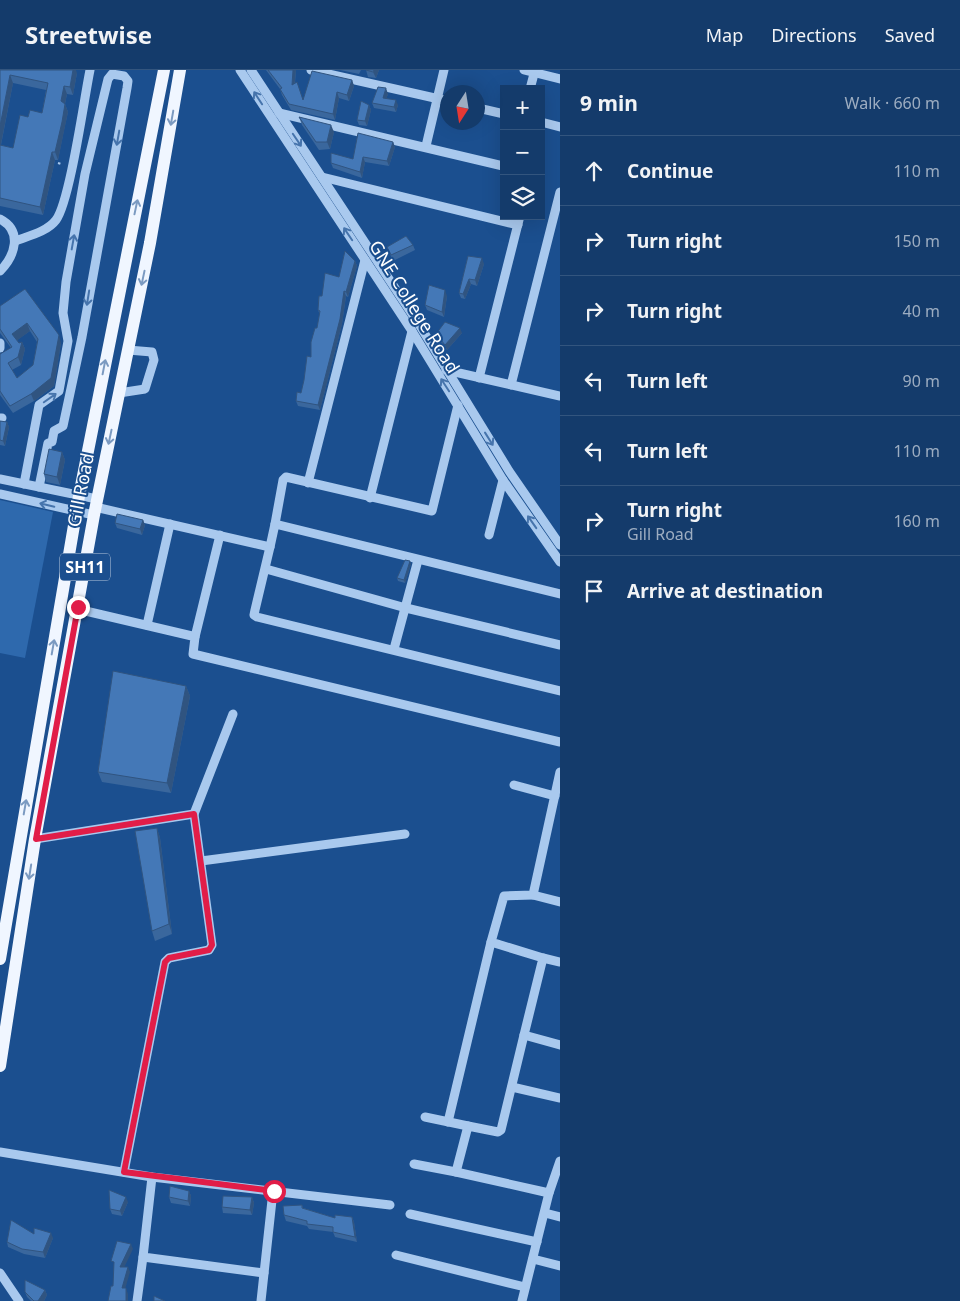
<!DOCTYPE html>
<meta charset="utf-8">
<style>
:root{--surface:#143b6b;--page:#214673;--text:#f1f3f6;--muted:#9dadc1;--line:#33557e}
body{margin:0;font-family:"Noto Sans",sans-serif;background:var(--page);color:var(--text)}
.controls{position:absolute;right:15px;top:15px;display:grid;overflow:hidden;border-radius:0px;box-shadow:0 5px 20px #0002}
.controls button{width:45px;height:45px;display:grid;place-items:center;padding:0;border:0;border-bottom:1px solid var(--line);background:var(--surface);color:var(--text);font:25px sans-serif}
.compass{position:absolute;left:440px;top:15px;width:45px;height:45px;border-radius:50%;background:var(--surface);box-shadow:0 5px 20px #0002;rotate:192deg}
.stop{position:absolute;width:15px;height:15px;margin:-11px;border:4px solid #e11d48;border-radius:50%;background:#fff}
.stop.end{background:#e11d48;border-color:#fff;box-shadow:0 1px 5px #0008}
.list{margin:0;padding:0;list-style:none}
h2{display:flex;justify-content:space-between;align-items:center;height:65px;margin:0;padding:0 20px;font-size:21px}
h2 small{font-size:16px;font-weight:400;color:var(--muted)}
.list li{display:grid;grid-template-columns:32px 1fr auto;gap:15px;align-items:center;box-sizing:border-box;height:70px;padding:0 20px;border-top:1px solid var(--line)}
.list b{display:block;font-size:19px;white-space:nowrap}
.list p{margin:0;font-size:16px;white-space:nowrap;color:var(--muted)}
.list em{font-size:16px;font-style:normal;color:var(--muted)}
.icon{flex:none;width:28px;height:28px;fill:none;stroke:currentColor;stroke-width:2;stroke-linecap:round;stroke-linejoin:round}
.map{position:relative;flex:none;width:560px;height:1231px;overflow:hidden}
header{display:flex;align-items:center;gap:30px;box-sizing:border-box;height:70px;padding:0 25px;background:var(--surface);border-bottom:1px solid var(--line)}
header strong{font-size:24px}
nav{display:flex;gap:28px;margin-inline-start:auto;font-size:18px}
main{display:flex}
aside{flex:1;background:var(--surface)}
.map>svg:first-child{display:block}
.green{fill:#2e69ad}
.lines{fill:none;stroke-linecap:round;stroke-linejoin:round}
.path{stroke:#a9c9ee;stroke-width:2;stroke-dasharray:2.5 4;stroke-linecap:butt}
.minor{stroke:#a9c9ee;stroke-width:9}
.major{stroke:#f0f6ff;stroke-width:12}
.wall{fill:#3a679d;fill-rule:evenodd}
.shaded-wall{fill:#305480}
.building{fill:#4478b7;stroke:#305480;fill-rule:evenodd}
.oneway{stroke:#4674ac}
.oneway2{stroke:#7b9ac1}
.route{stroke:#e11d48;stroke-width:6}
.labels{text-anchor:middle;stroke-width:4;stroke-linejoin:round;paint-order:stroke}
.shield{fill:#1b4f8f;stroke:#bbcadd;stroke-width:1}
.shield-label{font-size:16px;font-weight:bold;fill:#fff}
.street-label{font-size:18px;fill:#fff;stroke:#1b4f8f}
</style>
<header>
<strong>Streetwise</strong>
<nav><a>Map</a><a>Directions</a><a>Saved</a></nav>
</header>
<main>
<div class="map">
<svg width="560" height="1231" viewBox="0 0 560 1231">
<rect width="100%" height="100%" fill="#1b4f8f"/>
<path class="green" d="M0 430 53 442 25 588 0 583Z"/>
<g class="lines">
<path class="path" d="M58 93 64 95"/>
<g class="minor">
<path d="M240 0 412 261 503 410 560 492"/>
<path d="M251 0 420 256 509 401 560 475"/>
<path d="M311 0 448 31"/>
<path d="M524 0 560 9"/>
<path d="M530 19 535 0"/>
<path d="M478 38 504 44"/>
<path d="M279 43 503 96"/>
<path d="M541 52 560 57"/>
<path d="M426 76 444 0"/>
<path d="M322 107 518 155"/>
<path d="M0 149C23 161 15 186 0 201"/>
<path d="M15 171C28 166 47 162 56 150 70 131 84 29 90 0"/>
<path d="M0 273V278"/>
<path d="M446 300 560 326"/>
<path d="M479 308 520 146"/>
<path d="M511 315 560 122"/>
<path d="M119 323 145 319 154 290 152 282 128 280"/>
<path d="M0 348H2"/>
<path d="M0 409 97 429"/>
<path d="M308 413 365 190"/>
<path d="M24 414 39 335 59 321 68 271 63 243 66 212 85 104 108 9 112 4 124 6 128 11 127 18 82 267 63 356 54 361 52 372 48 373 39 417"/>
<path d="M0 424 94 445"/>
<path d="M370 428 412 261"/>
<path d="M95 437 270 477 255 540 254 545 257 547 560 621"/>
<path d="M275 454 283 410 286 407 432 441 458 335"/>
<path d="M489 465 503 410"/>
<path d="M270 477 275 454 560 524"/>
<path d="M266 499 406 538 560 575"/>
<path d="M77 539 192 566 195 567 193 584 560 672"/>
<path d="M147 555 170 454"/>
<path d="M195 567 220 465"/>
<path d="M394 579 418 490"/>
<path d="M560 702 533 825 504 826 491 872 543 888 524 965 560 975"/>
<path d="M514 715 555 726"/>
<path d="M194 744 233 644"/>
<path d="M35 769 194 744 212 875 209 880 169 888 165 892 124 1102"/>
<path d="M201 791 405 764"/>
<path d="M533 825 560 832"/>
<path d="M543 888 560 892"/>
<path d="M512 1017 560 1028"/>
<path d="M425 1047 468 1056"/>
<path d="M448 1052 491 872"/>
<path d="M0 1082 152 1107 390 1135"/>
<path d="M414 1094 456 1102 468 1056 498 1062 501 1060 524 965"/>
<path d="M456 1102 549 1123"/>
<path d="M152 1107 143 1187 264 1203"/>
<path d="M545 1143 560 1147"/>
<path d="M410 1144 537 1172"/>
<path d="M396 1185 525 1217"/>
<path d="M533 1189 560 1196"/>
<path d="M0 1203 19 1231"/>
<path d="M137 1231 143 1187"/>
<path d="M261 1231 273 1121"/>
<path d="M522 1231 549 1123 560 1091"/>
</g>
<g class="major">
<path d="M0 889 79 426 164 0"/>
<path d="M0 996 35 769 94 445 150 173 180 0"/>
</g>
</g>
<g class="wall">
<path d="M0 0 77 3 73 25 67 24 65 34 68 42 64 60 58 90H55L43 145 0 136ZM13 13 46 20 42 43 28 47 13 78 1 75Z"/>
<path d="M266 0H296L295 13 303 30 352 10 354 16 349 31 339 28 335 50 291 40 282 25 280 19Z"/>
<path d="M340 0H361L359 4Z"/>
<path d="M366 0H379L376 8 368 7Z"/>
<path d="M388 24 386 29 398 35 396 42 374 38 372 33Z"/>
<path d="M369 35 371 40 367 56 359 55 357 50Z"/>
<path d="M299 47 334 62 330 79 319 80 302 55Z"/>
<path d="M393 72 395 77 389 96 365 92 362 108 333 98 331 93 353 89Z"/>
<path d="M413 175 415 180 393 191 387 177Z"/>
<path d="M468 186 484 194 477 216 471 214 465 229 461 228 459 223Z"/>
<path d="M355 191 357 196 348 227 346 226 342 254 320 340 298 336 296 331 301 323 311 287 320 245 318 240 322 226 339 207Z"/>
<path d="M447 226 444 247 427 240 425 235Z"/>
<path d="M0 236 61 273 54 316 34 331 13 343 0 325V284L11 278 0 263ZM30 261 37 272 33 295 17 308 12 300 21 295 25 279 22 272 19 273 17 270Z"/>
<path d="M462 263 447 280 438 269 436 264Z"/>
<path d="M0 351 7 352 9 357 5 376 0 375Z"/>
<path d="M62 382 65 390 60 415 46 412 44 404Z"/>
<path d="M143 450 145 455 142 465 117 458 115 453Z"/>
<path d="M411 494 405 513 398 511 397 508Z"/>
<path d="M186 616 190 626 171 723 102 712 98 702Z"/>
<path d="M157 758 160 768 172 864 155 871 152 861Z"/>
<path d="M189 1121 191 1126 190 1136 171 1133 169 1127Z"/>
<path d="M252 1127 254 1133 252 1145 223 1143 222 1137Z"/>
<path d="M128 1132 122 1146 112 1144 110 1139Z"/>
<path d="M302 1135 303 1138 335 1148 352 1147 354 1152 357 1172 335 1167 333 1162 309 1159 307 1156 286 1151 284 1145Z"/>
<path d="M34 1164 53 1168 45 1188 24 1184 8 1177 7 1172Z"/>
<path d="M45 1220 47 1225 44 1231H31L27 1227 25 1222Z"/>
</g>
<g class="shaded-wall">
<path d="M73 0H76L77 3 73 25 70 17Z"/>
<path d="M293 0H296L294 20 292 15Z"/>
<path d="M374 0H379L376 8 373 2Z"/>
<path d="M10 5 13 13 0 79V56Z"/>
<path d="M352 10 354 16 349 31 347 25Z"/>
<path d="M64 16 67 24 65 34 68 42 58 90 55 82 61 31Z"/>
<path d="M386 18 388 24 385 33 383 28Z"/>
<path d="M337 22 339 28 335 50 333 44Z"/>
<path d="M396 30 398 35 396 42 394 37Z"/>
<path d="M369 35 371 40 367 56 365 51Z"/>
<path d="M331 55 334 62 330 79 327 72Z"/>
<path d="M393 72 395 77 389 96 387 91Z"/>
<path d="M52 82 55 90 43 145 40 137Z"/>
<path d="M363 87 365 92 362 108 360 102Z"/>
<path d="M482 188 484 194 477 216 475 210Z"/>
<path d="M355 191 357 196 348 227 346 222Z"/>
<path d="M469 209 471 214 465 229 463 224Z"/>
<path d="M445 220 447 226 444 247 442 242Z"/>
<path d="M344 221 346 226 342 254 320 340 318 335Z"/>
<path d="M27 253 30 261 15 272 12 264Z"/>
<path d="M460 258 462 263 447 280 445 275Z"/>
<path d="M59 265 61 273 54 316 34 331 31 324Z"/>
<path d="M22 272 25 279 21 295 18 287Z"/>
<path d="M7 352 9 357 5 376 3 371Z"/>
<path d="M62 382 65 390 60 415 57 407Z"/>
<path d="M143 450 145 455 142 465 140 459Z"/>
<path d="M410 491 411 494 405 513 404 510Z"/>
<path d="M186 616 190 626 171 723 167 713Z"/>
<path d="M157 758 160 768 172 864 169 854Z"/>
<path d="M189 1121 191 1126 190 1136 188 1131Z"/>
<path d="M126 1127 128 1132 122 1146 120 1141Z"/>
<path d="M252 1127 254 1133 252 1145 250 1140Z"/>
<path d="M352 1147 354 1152 357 1172 355 1167Z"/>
<path d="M51 1163 53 1168 45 1188 43 1182Z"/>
<path d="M131 1174 133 1179 122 1202 120 1197Z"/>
<path d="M128 1197 130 1202 124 1223 122 1218Z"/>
<path d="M126 1218 128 1224V1231H126Z"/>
<path d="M45 1220 47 1225 44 1231H38Z"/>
</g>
<g class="building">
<path d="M0 0H73L70 17 64 16 61 31 65 34 62 52 55 82H52L40 137 0 128V75L13 78 20 45 28 47 30 40 42 43 48 13 10 5 0 56Z"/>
<path d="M268 0H293L292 15 297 12 303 30 312 1 352 10 347 25 337 22 333 44 289 34 280 19 282 18Z"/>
<path d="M366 0H374L373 2Z"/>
<path d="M378 17 386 18 383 28 396 30 394 37 372 33Z"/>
<path d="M361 31 369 35 365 51 357 50Z"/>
<path d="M299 47 331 55 327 72H316Z"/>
<path d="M358 63 393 72 387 91 363 87 360 102 331 93V83L353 89Z"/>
<path d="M406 166 413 175 391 185 387 177Z"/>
<path d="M345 181 355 191 346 222 344 221 340 249 318 335 296 331 297 322 301 323 304 310 307 286 311 287V272L315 258H317L320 241 318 240 319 226H322L325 203 339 207Z"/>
<path d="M468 186 482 188 475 210 469 209 463 224 459 223Z"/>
<path d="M429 215 445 220 442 242 425 235Z"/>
<path d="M25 219 59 265 51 308 31 324 10 336 0 321V284L12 277 0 259V236ZM27 253 38 269 33 295 17 308 8 293 18 287 22 272 19 273 12 264Z"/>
<path d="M445 252 460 258 445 275 436 264Z"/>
<path d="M0 351 7 352 3 371 0 370Z"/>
<path d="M49 379 62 382 57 407 44 404Z"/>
<path d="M117 444 143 450 140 459 115 453Z"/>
<path d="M405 490 410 491 404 510 397 508Z"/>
<path d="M113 601 186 616 167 713 98 702Z"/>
<path d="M157 758 169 854 152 861 135 761Z"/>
<path d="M170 1116 189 1121 188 1131 169 1127Z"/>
<path d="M109 1120 126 1127 120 1141 110 1139Z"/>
<path d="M223 1126 252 1127 250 1140 222 1137Z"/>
<path d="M302 1135V1138L335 1148V1145L352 1147 355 1167 333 1162V1157L307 1154V1151L284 1145 283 1136Z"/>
<path d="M11 1150 34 1164V1158L51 1163 43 1182 22 1179 7 1172Z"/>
<path d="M117 1171 131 1174 120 1197H128L122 1218H126V1231H108L111 1216H113L114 1192 111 1191Z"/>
<path d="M25 1210 45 1220 38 1231H34L25 1222Z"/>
<path d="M154 1226 165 1231H154Z"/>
</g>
<defs><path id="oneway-shaft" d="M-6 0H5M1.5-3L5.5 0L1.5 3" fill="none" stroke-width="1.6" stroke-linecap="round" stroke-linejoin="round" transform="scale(1.25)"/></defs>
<g class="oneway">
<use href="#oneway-shaft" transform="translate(258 28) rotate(-123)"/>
<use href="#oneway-shaft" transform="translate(118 68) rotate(100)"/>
<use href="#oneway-shaft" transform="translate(297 70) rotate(56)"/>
<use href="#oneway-shaft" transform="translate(348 164) rotate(-124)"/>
<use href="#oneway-shaft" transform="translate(73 172) rotate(-80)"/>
<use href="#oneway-shaft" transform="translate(88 228) rotate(99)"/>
<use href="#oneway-shaft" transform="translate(445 315) rotate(-123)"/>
<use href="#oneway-shaft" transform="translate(50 328) rotate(-35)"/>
<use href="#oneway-shaft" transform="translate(489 369) rotate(58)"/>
<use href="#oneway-shaft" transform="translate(47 435) rotate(-167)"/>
<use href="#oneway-shaft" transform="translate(532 452) rotate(-125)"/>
</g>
<g class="oneway2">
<use href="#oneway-shaft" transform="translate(172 48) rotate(100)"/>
<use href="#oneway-shaft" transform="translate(136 137) rotate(-78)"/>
<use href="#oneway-shaft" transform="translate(143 208) rotate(102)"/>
<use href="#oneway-shaft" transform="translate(104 297) rotate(-79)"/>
<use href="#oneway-shaft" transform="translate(110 367) rotate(102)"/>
<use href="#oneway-shaft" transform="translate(53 577) rotate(-80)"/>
<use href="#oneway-shaft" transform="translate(25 737) rotate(-80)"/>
<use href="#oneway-shaft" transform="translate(30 802) rotate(99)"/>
</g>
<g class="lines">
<path class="route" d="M78 537 36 769 194 744 212 875 209 880 169 888 165 892 124 1102 274 1121"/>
</g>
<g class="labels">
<rect class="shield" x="60" y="483.5" width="50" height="27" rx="4"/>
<g class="shield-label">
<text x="85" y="503">SH11</text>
</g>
<g class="street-label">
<text transform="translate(414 237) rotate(58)" y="6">GNE College Road</text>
<text transform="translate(81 420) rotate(-79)" y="6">Gill Road</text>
</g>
</g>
</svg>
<div class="controls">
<button>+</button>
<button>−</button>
<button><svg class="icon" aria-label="layers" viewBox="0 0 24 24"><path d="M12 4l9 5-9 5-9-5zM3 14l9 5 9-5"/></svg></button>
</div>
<svg class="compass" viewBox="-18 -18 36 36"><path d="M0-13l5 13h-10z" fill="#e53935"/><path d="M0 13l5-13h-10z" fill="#9dadc1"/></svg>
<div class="stop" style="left:274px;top:1121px"></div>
<div class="stop end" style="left:78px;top:537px"></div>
</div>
<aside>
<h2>9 min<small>Walk · 660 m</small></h2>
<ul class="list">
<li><svg class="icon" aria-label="ahead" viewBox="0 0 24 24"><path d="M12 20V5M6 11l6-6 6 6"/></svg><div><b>Continue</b></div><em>110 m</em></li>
<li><svg class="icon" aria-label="right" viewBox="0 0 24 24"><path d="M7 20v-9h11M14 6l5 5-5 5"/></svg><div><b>Turn right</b></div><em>150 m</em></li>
<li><svg class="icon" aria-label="right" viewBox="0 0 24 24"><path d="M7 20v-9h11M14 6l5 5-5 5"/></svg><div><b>Turn right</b></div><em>40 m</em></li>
<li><svg class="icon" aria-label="left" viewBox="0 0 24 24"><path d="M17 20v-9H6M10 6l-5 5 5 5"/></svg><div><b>Turn left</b></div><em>90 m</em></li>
<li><svg class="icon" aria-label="left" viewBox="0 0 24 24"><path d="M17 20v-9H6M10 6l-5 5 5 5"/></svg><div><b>Turn left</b></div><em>110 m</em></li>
<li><svg class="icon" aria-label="right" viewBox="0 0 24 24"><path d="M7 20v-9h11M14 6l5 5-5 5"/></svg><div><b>Turn right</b><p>Gill Road</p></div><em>160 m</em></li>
<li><svg class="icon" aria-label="arrive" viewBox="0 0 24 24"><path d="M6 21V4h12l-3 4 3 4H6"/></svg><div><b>Arrive at destination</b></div></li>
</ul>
</aside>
</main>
